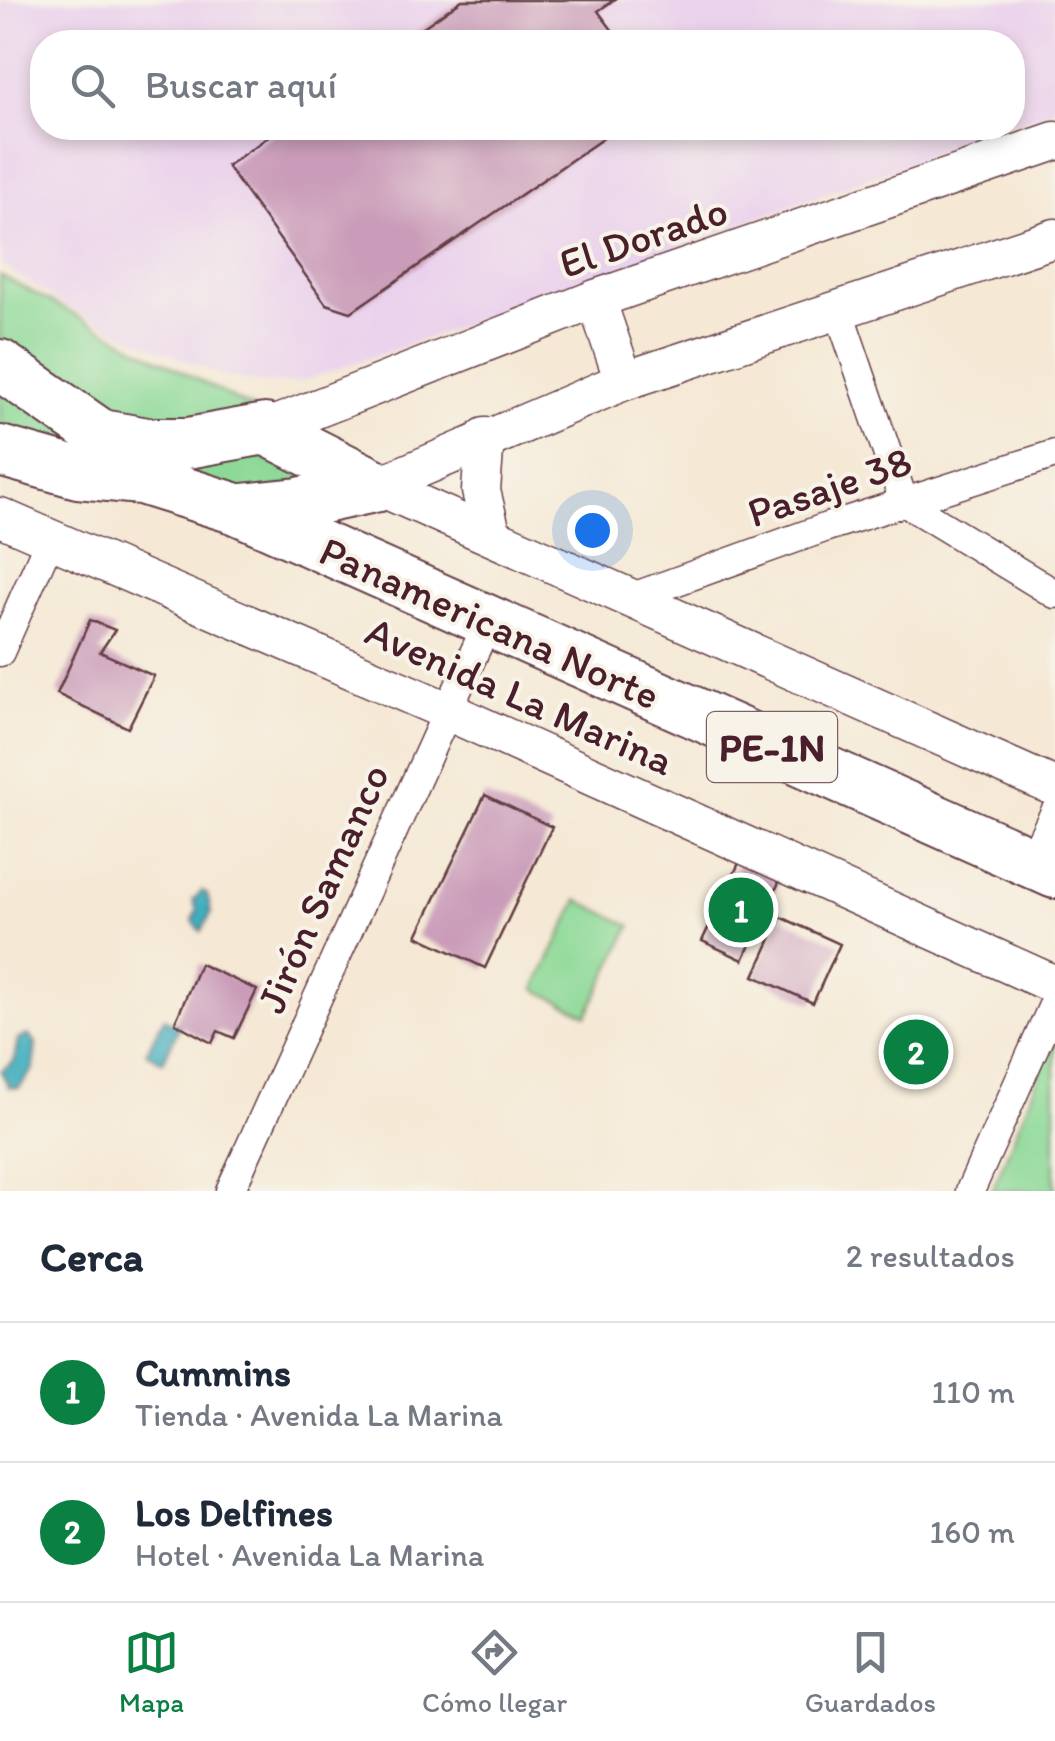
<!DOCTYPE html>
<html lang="es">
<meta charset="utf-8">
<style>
:root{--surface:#fff;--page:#f6f6f7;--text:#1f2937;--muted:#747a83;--line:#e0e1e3;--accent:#0b8043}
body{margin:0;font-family:Itim,sans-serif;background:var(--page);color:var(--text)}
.you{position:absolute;left:592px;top:530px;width:35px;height:35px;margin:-25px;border:8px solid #fff;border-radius:50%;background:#1a73e8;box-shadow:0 0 0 15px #1a73e833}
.badge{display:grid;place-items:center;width:65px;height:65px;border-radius:50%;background:var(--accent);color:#fff;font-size:32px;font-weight:700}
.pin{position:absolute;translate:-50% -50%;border:5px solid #fff;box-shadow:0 2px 10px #0006}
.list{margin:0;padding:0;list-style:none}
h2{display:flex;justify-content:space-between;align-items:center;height:130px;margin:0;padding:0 40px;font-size:42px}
h2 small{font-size:32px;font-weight:400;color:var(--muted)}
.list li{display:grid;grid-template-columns:65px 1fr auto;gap:30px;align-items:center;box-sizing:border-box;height:140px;padding:0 40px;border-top:2px solid var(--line)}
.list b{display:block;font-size:38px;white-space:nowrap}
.list p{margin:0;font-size:32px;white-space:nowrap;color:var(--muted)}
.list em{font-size:32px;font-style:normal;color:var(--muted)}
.icon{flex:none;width:55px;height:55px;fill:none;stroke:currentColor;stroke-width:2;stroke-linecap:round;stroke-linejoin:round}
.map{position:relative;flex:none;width:1055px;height:1191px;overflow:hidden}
.search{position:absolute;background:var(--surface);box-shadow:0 5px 15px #0003;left:30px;right:30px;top:30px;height:110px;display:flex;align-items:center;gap:25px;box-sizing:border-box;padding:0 35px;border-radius:40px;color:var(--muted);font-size:38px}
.sheet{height:410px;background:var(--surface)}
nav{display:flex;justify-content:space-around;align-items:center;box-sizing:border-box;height:140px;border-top:2px solid var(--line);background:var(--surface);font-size:28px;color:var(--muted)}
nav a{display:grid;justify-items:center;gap:5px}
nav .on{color:var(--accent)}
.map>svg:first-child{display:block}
.built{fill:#ead1ec}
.green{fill:#8cd997;stroke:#6b7c61;stroke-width:2.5}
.water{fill:#41aebe;stroke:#466674;stroke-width:2.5}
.building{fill:#ca9cb9}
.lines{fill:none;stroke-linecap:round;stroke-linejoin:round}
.street-casing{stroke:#643d44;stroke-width:31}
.secondary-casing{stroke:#643d44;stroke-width:41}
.highway-casing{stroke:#643d44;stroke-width:54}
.street{stroke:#fff;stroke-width:28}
.secondary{stroke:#fff;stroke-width:38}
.highway{stroke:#fff;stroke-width:50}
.labels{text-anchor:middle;stroke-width:8;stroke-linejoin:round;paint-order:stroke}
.shield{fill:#f7f3e8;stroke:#7e5f64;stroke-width:2.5}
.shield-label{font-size:40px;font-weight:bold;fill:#4a1f2b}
.street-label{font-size:42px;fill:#4a1f2b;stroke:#f7f3e8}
</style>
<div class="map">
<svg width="1055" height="1191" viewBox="0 0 1055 1191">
<rect width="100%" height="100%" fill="#f7f3e8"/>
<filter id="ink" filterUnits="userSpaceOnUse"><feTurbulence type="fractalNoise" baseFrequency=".01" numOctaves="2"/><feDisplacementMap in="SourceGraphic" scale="20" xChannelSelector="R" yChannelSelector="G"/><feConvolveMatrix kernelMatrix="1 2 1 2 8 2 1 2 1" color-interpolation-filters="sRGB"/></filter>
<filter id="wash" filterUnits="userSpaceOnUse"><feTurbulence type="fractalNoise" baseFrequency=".0048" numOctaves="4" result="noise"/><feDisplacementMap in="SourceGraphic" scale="40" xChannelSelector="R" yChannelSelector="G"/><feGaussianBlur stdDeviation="2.25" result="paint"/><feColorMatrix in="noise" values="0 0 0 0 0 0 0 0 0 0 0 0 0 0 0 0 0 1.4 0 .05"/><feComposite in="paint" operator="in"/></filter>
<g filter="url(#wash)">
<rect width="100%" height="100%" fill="#f5e8d4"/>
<path class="built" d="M0 0H1055V109L1013 125 1012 42H42V128H1005L423 340 303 381 267 384 223 376 116 331 65 306 0 264Z"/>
<g class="green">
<path d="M0 275 255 410 130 425 71 391 0 340Z"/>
<path d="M0 376 106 463 0 423Z"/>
<path d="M249 451 313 480 237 496 152 454Z"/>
<path d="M578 900 631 926 587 1015 535 989Z"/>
<path d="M1055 1036V1191H992Z"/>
</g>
<g class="water">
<path d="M202 891 207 894 211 914 201 931 193 921 197 910 193 900Z"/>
<path d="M164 1018 179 1027 163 1062 146 1053Z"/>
<path d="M28 1035 36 1043 33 1069 19 1088 9 1087 1 1071 14 1061 18 1039Z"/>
</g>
<g id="blocks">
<g class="building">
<path d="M462 0H614L598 11 621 42H402Z"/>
<path d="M281 128H618L351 312 326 304 227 166Z"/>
<path d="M90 620 115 630 100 652 154 676 128 728 57 694Z"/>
<path d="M485 795 552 827 485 968 417 936Z"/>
<path d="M740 861 780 880 743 960 702 941Z"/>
<path d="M781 917 840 944 813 1003 754 976Z"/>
<path d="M200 964 257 990 234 1038 218 1031 212 1043 175 1023Z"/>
</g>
</g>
</g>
<g filter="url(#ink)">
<use href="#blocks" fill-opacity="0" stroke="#643d44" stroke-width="2.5"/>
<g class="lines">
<defs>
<g id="street">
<path d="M838 309 904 502 1055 594"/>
<path d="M630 598 827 527 1055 454"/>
<path d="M0 652 50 539"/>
<path d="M1030 863 1055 812"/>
<path d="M230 1191 489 620"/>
<path d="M970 1191 1055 1001"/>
</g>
<g id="secondary">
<path d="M596 299 624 381"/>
<path d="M265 429 596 299 1055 141"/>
<path d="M485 437 481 491 491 532"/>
<path d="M378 486 1055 787"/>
<path d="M378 486 624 381 1055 238"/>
<path d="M0 517 445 710 1055 985"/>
</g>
<g id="highway">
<path d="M0 365 101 435 124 460"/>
<path d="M101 435 147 443H188L265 429 378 486"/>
<path d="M0 451 78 473 141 479 237 509 1055 873"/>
<path d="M242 509 299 503 378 486"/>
</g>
</defs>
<use href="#street" class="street-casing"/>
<use href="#secondary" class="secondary-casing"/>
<use href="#highway" class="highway-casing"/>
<use href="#street" class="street"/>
<use href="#secondary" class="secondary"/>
<use href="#highway" class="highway"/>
</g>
</g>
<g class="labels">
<rect class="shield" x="707" y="712" width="130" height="70" rx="8"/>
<g class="shield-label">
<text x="772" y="761">PE-1N</text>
</g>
<g class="street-label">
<text transform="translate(643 236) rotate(-19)" y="15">El Dorado</text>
<text transform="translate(829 486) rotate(-19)" y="15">Pasaje 38</text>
<text transform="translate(490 622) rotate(24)" y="15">Panamericana Norte</text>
<text transform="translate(520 695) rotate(24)" y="15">Avenida La Marina</text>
<text transform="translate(322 888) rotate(-66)" y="15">Jirón Samanco</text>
</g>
</g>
</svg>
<div class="you"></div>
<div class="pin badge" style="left:741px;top:910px">1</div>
<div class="pin badge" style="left:916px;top:1052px">2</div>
<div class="search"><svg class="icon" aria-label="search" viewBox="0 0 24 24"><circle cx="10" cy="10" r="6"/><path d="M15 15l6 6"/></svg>Buscar aquí</div>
</div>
<section class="sheet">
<h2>Cerca<small>2 resultados</small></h2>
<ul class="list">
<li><span class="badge">1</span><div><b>Cummins</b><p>Tienda · Avenida La Marina</p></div><em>110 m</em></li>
<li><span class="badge">2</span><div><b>Los Delfines</b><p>Hotel · Avenida La Marina</p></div><em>160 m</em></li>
</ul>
</section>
<nav>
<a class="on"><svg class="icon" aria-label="map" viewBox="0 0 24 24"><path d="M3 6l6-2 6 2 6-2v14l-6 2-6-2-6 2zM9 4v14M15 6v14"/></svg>Mapa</a>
<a><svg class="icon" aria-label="directions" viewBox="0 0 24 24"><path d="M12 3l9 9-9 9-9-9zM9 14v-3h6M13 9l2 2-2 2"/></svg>Cómo llegar</a>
<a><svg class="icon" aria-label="saved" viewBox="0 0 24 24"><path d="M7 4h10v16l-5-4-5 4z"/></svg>Guardados</a>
</nav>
